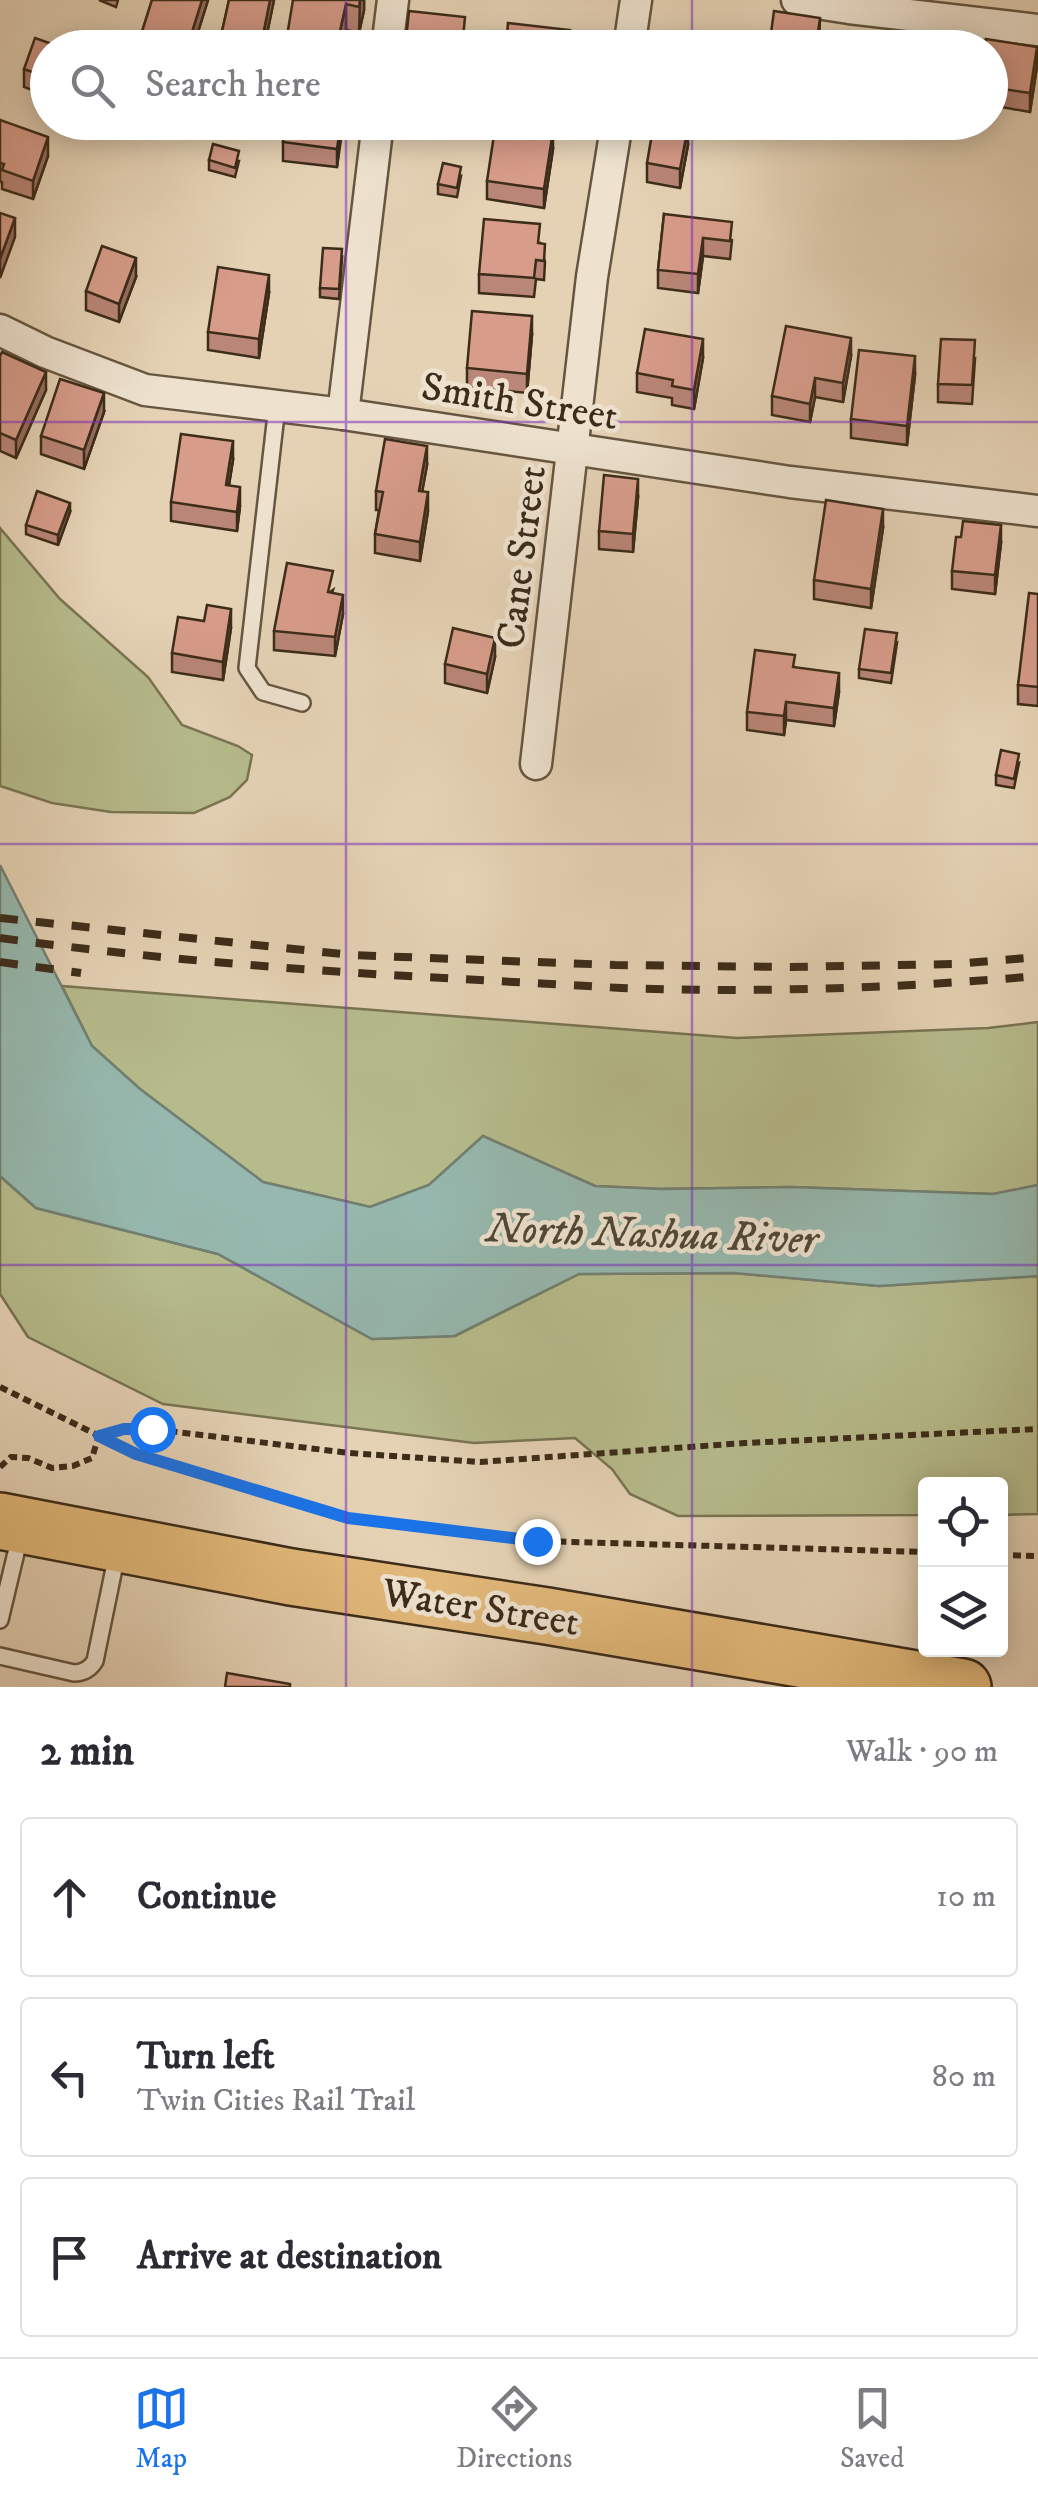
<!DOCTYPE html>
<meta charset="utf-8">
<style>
:root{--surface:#fff;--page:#f2f2f3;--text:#2b2b33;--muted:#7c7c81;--line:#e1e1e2;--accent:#1a73e8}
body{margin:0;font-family:"IM FELL DW Pica",serif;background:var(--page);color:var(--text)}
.controls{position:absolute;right:30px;bottom:30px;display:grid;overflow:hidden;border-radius:10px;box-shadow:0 5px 25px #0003}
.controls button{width:90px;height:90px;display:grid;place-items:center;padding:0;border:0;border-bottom:2px solid var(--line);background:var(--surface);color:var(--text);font:50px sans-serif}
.stop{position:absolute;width:30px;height:30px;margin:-22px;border:8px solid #1a73e8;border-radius:50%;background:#fff}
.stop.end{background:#1a73e8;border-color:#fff;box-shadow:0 2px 10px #0008}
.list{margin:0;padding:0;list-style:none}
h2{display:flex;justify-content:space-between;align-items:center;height:130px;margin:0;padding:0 40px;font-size:42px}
h2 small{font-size:32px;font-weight:400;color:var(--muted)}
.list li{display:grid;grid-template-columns:65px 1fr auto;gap:30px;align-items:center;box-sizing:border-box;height:160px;margin:0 20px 20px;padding:0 20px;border:2px solid var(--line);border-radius:10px}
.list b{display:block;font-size:38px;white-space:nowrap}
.list p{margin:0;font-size:32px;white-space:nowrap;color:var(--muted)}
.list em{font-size:32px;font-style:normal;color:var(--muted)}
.icon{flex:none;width:55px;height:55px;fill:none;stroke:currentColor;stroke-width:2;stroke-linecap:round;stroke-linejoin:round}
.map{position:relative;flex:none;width:1038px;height:1687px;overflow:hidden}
.search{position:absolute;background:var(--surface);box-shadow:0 5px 25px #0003;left:30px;right:30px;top:30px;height:110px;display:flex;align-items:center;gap:25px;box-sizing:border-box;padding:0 35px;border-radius:55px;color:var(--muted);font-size:38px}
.sheet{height:670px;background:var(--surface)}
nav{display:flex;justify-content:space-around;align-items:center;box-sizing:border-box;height:140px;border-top:2px solid var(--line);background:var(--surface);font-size:28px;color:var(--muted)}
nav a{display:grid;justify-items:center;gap:5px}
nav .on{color:var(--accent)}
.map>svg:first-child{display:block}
.green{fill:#b6bb8c;stroke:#797453;stroke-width:2.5}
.water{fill:#96b8ae;stroke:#728073;stroke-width:2.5}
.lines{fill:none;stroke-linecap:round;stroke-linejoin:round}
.lane-casing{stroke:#665641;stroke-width:20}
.street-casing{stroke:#665641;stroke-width:35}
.highway-casing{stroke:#3c2c1a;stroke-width:60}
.path{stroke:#3c2c1a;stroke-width:6;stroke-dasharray:8 5;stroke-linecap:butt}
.lane{stroke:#eee2cf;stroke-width:15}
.street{stroke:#eee2cf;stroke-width:30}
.highway{stroke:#e2b97a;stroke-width:55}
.rail{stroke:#3c2c1a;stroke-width:8;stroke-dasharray:18 18;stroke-linecap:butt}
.wall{fill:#b98677;stroke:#3c2c1a;stroke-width:2.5}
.shaded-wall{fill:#966d61;stroke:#3c2c1a;stroke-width:2.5}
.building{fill:#d79c8a;stroke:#3c2c1a;stroke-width:2.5}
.route{stroke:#1a73e8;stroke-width:12}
.grid{fill:none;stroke:#7b2cbf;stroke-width:2.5;stroke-opacity:0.55}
.labels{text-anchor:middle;stroke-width:9;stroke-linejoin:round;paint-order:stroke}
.street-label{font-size:40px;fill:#3c2c1a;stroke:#eee2cf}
.water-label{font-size:42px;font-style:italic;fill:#4e4838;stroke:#eee2cf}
</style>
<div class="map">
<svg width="1038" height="1687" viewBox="0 0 1038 1687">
<rect width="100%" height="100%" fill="#e5d2b5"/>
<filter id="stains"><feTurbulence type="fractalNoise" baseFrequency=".002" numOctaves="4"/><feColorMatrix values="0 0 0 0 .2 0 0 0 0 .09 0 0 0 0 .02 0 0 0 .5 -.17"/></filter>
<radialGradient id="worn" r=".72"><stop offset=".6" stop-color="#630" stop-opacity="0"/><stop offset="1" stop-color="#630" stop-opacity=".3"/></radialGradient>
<g class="green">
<path d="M0 528 60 599 148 677 182 725 238 746 252 755 247 780 230 797 194 813 111 812 52 803 0 786Z"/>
<path d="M62 986 737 1038 988 1028 1038 1022V1185L993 1194 790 1187 661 1189 595 1186 483 1136 429 1185 370 1207 263 1182 140 1089 92 1046Z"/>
<path d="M0 1176 36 1208 218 1254 372 1339 455 1336 579 1274 734 1273 879 1286 1038 1276V1514L1001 1515 1000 1484H926L925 1515 678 1516 630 1494 612 1469 575 1438 474 1443 163 1404 28 1337 0 1294Z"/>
</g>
<path class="water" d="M0 865 92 1046 140 1089 263 1182 370 1207 429 1185 483 1136 595 1186 661 1189 790 1187 993 1194 1038 1185V1276L879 1286 734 1273 579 1274 454 1336 372 1339 218 1254 36 1208 0 1176Z"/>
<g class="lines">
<defs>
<g id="lane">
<path d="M277 406 247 668 263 692 302 703"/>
<path d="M0 1620 20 1536"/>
<path d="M0 1656 74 1673C83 1673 90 1669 95 1661L117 1554"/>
</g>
<g id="street">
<path d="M797 0 849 8 1038 30"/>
<path d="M387 48 393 0"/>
<path d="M629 48 636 0"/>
<path d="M0 330 45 352 145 390 343 414 790 482 1038 511"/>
<path d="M343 414 378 122"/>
<path d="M536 764 592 277 617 122"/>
</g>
<path id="highway" d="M0 1521 291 1577 547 1616 963 1687"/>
</defs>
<use href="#lane" class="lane-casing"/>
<use href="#street" class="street-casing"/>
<use href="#highway" class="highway-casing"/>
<g class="path">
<path d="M0 1387 136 1454 348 1519 537 1541 926 1552"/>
<path d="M0 1467 11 1457 28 1458 52 1468 73 1466 92 1458 99 1435 124 1429H152L349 1453 480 1462 745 1443 1038 1429"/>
<path d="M1000 1555 1038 1556"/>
</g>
<use href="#lane" class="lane"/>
<use href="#street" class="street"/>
<use href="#highway" class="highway"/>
<g class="rail">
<path d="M0 918 351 955 615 965 790 967 956 964 1038 957"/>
<path d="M0 938C153 959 308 971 461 979 514 982 568 985 621 988 760 993 900 988 1038 976"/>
<path d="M0 962 81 973"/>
</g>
</g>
<g class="wall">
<path d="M99 0H118L116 7Z"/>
<path d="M152 0H208L193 48H141V35Z"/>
<path d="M229 0H274L264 48H221V36Z"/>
<path d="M293 0H364V10L359 33 346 30 349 48Z"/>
<path d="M48 48V96L24 87V69Z"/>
<path d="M990 48 1037 66 1030 112 990 105Z"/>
<path d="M0 120 48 156 33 199 2 189V182H0Z"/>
<path d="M342 122 337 167 283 161V142Z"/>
<path d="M500 122H536V125Z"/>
<path d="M688 145 680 188 647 182V163Z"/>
<path d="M553 149 544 208 487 199V181Z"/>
<path d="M209 160 239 161 235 177 209 170Z"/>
<path d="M461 176 457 197 438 194V184Z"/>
<path d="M664 214 732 240 730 259 703 256 698 293 658 288V270Z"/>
<path d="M540 243 545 262 544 280 536 279 534 297 479 293V274Z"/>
<path d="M342 259 339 299 320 297V288Z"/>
<path d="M136 277 119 322 86 310V291Z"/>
<path d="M269 293 259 358 208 350V332Z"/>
<path d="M532 335 527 393 467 387V368Z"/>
<path d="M0 356 46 390 16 458 0 451Z"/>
<path d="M851 356 843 402 815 397 810 422 772 415V396Z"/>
<path d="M703 358 694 409 672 405V398L637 392V373Z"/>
<path d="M975 359 972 404 938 402V384Z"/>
<path d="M915 375 907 445 851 438V419Z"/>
<path d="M104 412 84 469 41 454V436Z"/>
<path d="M233 460 229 485 240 506 237 531 171 521V502Z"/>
<path d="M427 465 422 491 428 511 420 561 375 553V534L379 510H376V491Z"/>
<path d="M638 498 633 552 599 549V531Z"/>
<path d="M70 512 58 545 26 534V525Z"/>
<path d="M883 528 871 608 814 599V580Z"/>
<path d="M1001 543 995 594 952 589V571Z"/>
<path d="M333 590 332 593 343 614 335 656 274 650V631Z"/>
<path d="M1038 594V706L1018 704V685Z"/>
<path d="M204 621 231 628 223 680 172 672V653Z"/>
<path d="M897 643 891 683 859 678V669Z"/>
<path d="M495 657 487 693 445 683V664Z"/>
<path d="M795 667 839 692 834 726 786 720 784 735 747 730V712Z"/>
<path d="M1019 763 1014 788 996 785V775Z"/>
</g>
<g class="shaded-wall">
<path d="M202 0H208L193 48H187Z"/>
<path d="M270 0H274L264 48H261Z"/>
<path d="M360 0H364V10L359 33Z"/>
<path d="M346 4V30L343 48 340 31Z"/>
<path d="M820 18 819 48H816Z"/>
<path d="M1037 47V66L1030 112V93Z"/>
<path d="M341 122 342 132 337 167V149Z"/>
<path d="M688 127V145L680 188V169Z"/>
<path d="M553 131V149L544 208V189Z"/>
<path d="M48 137V156L33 199V181Z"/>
<path d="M15 218V237L0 278V259Z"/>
<path d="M703 238V256L698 293V274Z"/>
<path d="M136 258V277L119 322V304Z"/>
<path d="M269 275V293L259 358V339Z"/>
<path d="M532 316V335L527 393V374Z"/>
<path d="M851 338V356L843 402V383Z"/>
<path d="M703 339V358L694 409V390Z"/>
<path d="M915 356V375L907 445V426Z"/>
<path d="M46 372V390L16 458V440Z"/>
<path d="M815 378V397L810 422V404Z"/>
<path d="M104 393V412L84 469V450Z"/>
<path d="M233 441V460L226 503V485Z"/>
<path d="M427 446V465L419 510V491Z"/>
<path d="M638 479V498L633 552V534Z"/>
<path d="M240 487V506L237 531V512Z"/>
<path d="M428 492V511L420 561V542Z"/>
<path d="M70 503V512L58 545V535Z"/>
<path d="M883 509V528L871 608V589Z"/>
<path d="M1001 525V543L995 594V575Z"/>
<path d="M343 595V614L335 656V637Z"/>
<path d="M231 609V628L223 680V662Z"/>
<path d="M495 638V657L487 693V674Z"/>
<path d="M839 673V692L834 726V708Z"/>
<path d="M786 702V720L784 735V716Z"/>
</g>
<g class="building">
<path d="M152 0H202L187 48H182L141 35Z"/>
<path d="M229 0H270L261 45 221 36Z"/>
<path d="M293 0H360L359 7 346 4 340 31 349 33 347 48H285Z"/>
<path d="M409 11 465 17 462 48H405Z"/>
<path d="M774 11 820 18 816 48H769Z"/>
<path d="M508 23 570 30 568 48H506Z"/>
<path d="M35 38 63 48H48V78L24 69Z"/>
<path d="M986 39 1037 47 1030 93 990 87V48H985Z"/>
<path d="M0 120 48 137 33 181 2 170 4 164 0 163Z"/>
<path d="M286 122H341L337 149 283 142Z"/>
<path d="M496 122 553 131 544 189 487 181Z"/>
<path d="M654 122H667L688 127 680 169 647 163Z"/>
<path d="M213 144 239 151 235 168 209 160Z"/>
<path d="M443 163 461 167 457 188 438 184Z"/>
<path d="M0 213 15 218 0 259Z"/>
<path d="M664 214 732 222 730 241 703 238 698 274 658 270Z"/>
<path d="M484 219 540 224 538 243 545 244 544 261 536 260 534 278 479 274Z"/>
<path d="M102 246 136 258 119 304 86 291Z"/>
<path d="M323 248 342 249 339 289 320 288Z"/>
<path d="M218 267 269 275 259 339 208 332Z"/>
<path d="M472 311 532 316 527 374 467 368Z"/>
<path d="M786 326 851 338 843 383 815 378 810 404 772 396Z"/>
<path d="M645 329 703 339 694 390 672 386 673 380 637 373Z"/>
<path d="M941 339 975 340 972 385 938 384Z"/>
<path d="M859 350 915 356 907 426 851 419Z"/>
<path d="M2 352 46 372 16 440 0 433V356Z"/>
<path d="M60 379 104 393 84 450 41 436Z"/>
<path d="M181 434 233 441 226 485 240 487 237 512 171 502Z"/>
<path d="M385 439 427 446 419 491 428 492 420 542 375 534 383 492 376 491Z"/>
<path d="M604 475 638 479 633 534 599 531Z"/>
<path d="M37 491 70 503 58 535 26 525Z"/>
<path d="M826 500 883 509 871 589 814 580Z"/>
<path d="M963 521 1001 525 995 575 952 571 956 537H961Z"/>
<path d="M287 563 333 571 328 592 343 595 335 637 274 631Z"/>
<path d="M1029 593 1038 594V687L1018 685Z"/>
<path d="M207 605 231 609 223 662 172 653 178 617 204 621Z"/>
<path d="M453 628 495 638 487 674 445 664Z"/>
<path d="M865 629 897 633 891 673 859 669Z"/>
<path d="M755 650 795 655 793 667 839 673 834 708 786 702 784 716 747 712Z"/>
<path d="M1001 750 1019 754 1014 779 996 775Z"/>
<path d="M227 1673 290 1684V1687H225Z"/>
</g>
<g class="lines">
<path class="route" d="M152 1429H124L99 1436 136 1454 348 1518 537 1541"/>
</g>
<path class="grid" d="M346 0V48M692 0V48M346 122V1687M692 122V1687M0 422H1038M0 844H1038M0 1265H1038"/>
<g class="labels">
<g class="street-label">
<text transform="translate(520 400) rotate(9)" y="14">Smith Street</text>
<text transform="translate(520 557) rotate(-83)" y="14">Cane Street</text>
<text transform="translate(481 1606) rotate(9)" y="14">Water Street</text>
</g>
<g class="water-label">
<text transform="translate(652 1232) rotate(2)" y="15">North Nashua River</text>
</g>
</g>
<rect width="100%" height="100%" filter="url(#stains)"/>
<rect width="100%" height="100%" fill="url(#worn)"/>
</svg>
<div class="controls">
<button><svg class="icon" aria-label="locate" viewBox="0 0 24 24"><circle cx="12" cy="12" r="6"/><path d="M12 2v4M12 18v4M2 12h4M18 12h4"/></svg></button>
<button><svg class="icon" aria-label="layers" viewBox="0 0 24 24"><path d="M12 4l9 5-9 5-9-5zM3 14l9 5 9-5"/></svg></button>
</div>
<div class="stop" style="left:152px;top:1429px"></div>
<div class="stop end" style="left:537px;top:1541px"></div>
<div class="search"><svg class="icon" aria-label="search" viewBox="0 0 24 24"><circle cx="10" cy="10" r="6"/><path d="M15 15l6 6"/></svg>Search here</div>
</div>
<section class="sheet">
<h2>2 min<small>Walk · 90 m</small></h2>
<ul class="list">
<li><svg class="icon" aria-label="ahead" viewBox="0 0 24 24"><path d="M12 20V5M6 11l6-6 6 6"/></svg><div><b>Continue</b></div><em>10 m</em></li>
<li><svg class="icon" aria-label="left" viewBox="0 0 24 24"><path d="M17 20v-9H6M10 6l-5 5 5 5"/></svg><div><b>Turn left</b><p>Twin Cities Rail Trail</p></div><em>80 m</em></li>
<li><svg class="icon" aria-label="arrive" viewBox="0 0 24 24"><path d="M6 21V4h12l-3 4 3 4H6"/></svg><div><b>Arrive at destination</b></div></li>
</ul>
</section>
<nav>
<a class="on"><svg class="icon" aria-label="map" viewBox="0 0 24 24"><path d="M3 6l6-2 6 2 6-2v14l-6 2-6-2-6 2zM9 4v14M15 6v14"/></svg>Map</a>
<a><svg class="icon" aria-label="directions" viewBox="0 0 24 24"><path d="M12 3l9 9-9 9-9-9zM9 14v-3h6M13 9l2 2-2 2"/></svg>Directions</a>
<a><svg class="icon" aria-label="saved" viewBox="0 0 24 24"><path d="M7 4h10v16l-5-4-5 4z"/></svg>Saved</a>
</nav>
